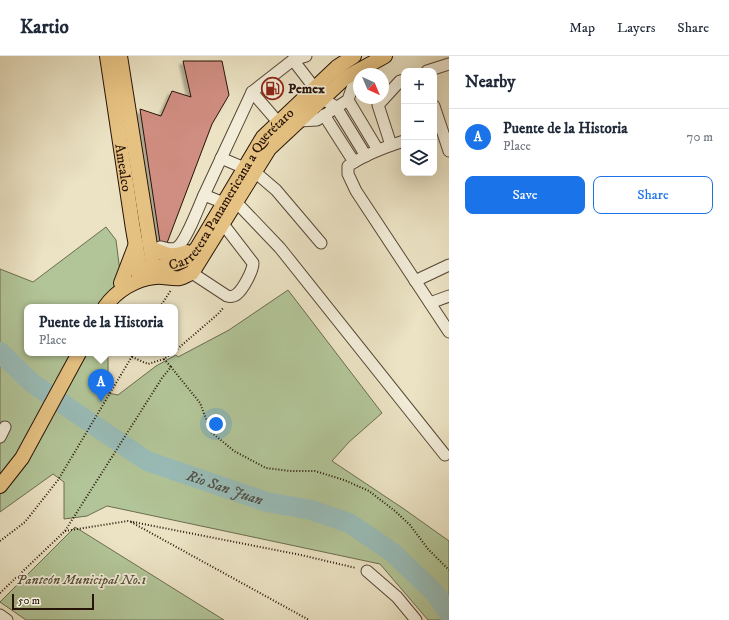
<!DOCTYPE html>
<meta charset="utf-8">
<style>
:root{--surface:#fff;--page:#f2f2f3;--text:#1f2937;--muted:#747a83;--line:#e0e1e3;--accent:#1a73e8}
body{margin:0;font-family:"IM FELL DW Pica",serif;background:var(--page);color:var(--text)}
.controls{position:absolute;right:12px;top:12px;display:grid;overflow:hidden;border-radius:8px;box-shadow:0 4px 16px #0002}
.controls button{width:36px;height:36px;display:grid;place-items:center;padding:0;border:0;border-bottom:1px solid var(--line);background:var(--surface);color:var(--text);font:20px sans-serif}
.compass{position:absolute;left:353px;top:12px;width:36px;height:36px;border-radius:50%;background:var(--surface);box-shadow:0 4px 16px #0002;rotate:136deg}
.scale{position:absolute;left:12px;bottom:10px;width:82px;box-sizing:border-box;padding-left:4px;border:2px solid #271308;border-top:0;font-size:11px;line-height:14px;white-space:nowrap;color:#271308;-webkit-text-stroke:3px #f2edd9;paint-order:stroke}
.you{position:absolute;left:216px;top:368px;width:14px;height:14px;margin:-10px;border:3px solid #fff;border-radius:50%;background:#1a73e8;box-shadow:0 0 0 6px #1a73e833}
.badge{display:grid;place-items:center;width:26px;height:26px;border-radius:50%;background:var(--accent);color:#fff;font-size:13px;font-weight:700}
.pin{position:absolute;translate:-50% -33px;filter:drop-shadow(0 1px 2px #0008)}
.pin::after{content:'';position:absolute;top:21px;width:14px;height:12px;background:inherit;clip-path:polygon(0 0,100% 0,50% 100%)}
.popup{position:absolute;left:24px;top:248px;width:154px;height:52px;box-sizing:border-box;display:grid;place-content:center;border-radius:8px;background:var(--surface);filter:drop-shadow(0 1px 3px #0005);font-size:13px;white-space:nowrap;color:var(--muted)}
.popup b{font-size:15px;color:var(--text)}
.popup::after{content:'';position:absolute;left:50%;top:100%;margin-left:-8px;border:8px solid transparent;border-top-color:var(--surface)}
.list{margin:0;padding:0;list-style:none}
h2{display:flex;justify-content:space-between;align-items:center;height:52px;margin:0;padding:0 16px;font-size:17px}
h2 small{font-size:13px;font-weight:400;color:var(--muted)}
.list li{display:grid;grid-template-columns:26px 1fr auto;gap:12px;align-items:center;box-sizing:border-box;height:56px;padding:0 16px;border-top:1px solid var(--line)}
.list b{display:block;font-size:15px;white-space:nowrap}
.list p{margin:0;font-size:13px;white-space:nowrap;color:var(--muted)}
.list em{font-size:13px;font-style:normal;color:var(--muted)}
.actions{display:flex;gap:8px;padding:12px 16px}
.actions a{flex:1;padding:9px 0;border:1px solid var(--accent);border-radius:8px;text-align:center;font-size:14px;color:var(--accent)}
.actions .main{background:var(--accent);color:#fff}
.icon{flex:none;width:22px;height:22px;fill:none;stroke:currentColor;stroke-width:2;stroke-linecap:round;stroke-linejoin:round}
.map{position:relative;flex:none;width:449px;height:564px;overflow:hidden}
header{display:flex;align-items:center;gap:24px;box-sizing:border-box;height:56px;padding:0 20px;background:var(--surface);border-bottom:1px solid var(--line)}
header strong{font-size:19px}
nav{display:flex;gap:22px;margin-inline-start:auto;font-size:14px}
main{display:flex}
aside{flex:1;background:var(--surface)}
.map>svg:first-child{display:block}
.green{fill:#b2c598;stroke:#6c6c50}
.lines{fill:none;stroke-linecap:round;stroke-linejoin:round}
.river{stroke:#99bdb9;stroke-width:20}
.building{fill:#d08d81;stroke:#271308;filter:url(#shadow)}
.minor-casing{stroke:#584737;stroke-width:13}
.major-casing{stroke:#271308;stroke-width:16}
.path{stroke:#271308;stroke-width:2;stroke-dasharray:1 2;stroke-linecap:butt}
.minor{stroke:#f2edd9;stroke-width:11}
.major{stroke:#e6c282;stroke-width:14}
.labels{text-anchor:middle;stroke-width:3.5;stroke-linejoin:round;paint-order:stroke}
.poi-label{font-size:14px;font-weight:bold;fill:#271308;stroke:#f2edd9;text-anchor:start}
.street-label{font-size:14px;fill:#271308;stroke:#f2edd9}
.park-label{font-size:14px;font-style:italic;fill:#58513a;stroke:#f2edd9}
.water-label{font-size:15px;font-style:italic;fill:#4f4e46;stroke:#f2edd9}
</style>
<header>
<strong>Kartio</strong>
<nav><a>Map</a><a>Layers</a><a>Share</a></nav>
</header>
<main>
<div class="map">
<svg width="449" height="564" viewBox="0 0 449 564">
<defs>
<filter id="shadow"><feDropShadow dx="-3.5" dy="3.5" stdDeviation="1" flood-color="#0004"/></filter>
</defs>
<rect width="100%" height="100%" fill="#ebe3c4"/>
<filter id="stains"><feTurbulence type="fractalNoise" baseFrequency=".005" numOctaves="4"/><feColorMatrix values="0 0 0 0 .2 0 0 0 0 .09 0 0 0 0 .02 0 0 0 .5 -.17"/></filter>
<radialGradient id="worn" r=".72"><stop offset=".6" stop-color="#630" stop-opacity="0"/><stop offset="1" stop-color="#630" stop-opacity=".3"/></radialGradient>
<g class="green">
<path d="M106 171 116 184 120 216 110 251H27V297H108V337L118 339 156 310 176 299 178 301 229 274 288 234 382 357 349 386 332 405 404 453 449 485V564H428L380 508 107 450 87 460 64 463V426L53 418 0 456V213L33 226Z"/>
<path d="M75 471 224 564H26L0 546Z"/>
</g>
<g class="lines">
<path class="river" id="s1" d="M0 296 32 327 147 405 267 446 311 454 349 467 392 496 435 537 449 558"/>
</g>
<path class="building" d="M183 5H222L229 39 212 68 167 187 160 186 140 53 161 60 172 35 191 41Z"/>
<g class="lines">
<defs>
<g id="minor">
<path d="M293 4 323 43 336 51 366 100"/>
<path d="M427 15 449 8"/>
<path d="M348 44 378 94"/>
<path d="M434 50 449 95"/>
<path d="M324 59 354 106"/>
<path d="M299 65 317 64 348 44 358 15"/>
<path d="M278 66 252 36 293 4 306 0"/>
<path d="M404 85C385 91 364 99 348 110V118L356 135 449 276"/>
<path d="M391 89 378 49 400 25 404 24"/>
<path d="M221 102 256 117 276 134 321 187"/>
<path d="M204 139 252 36"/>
<path d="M237 147 280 192 445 399"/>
<path d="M160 191C166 192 171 194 176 192 185 188 199 150 204 139L224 147"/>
<path d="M192 217 227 240C231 241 233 241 237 238 243 233 253 215 253 207L223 168"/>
<path d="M415 225 449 209"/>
<path d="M430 247 449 240"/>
<path d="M0 381 5 371"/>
<path d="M367 515 397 541 416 564"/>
<path d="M0 559 7 564"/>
</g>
<g id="major">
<path id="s2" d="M107 0 133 173 142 223"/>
<path d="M120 0 155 221"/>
<path d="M151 192C166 199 171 202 187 196"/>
<path id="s3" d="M138 217C154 209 173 211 188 202 191 200 194 195 197 192L263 81 337 11 354 0"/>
<path d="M121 227 136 188"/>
<path d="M105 251C116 235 135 223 155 221 163 220 172 223 180 222 184 221 188 218 192 217L269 93 345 22 385 0"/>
<path d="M0 430 22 402 79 297"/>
</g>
</defs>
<use href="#minor" class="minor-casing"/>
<use href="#major" class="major-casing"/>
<g class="path">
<path d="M160 251 171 234"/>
<path d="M175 295 218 258 224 251"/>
<path d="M132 301 148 308 164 303 172 297"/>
<path d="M164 303 171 311"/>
<path d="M131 466 309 564"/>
<path d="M65 475 128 465 301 499 356 512"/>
<path d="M0 485 25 466 58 424 134 297"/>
<path d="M0 537 65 475 162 322 171 311 200 347 211 376 234 395 266 412 290 415H315L344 424 369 435 395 455 410 469 428 493 449 514"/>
</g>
<use href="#minor" class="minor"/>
<use href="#major" class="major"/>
</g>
<defs>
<symbol id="fuel-ring" viewBox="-11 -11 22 22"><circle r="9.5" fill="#f2edd9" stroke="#8f2418" stroke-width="1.5"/><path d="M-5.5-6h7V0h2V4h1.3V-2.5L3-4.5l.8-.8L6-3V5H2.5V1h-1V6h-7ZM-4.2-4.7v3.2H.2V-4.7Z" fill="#8f2418"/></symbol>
</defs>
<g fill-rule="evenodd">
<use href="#fuel-ring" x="260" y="20" width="25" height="25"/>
</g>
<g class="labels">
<g class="poi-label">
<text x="288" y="37">Pemex</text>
</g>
<g class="street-label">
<text dy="5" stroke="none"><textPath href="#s2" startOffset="113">Amealco</textPath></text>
<text dy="5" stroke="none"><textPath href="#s3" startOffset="133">Carretera Panamericana a Querétaro</textPath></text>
</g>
<g class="park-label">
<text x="81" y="528">Panteón Municipal No.1</text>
</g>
<g class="water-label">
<text dy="5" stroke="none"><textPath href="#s1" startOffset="266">Rio San Juan</textPath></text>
</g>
</g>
<rect width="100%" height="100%" filter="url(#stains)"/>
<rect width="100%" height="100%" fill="url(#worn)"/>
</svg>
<div class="controls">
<button>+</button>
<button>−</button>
<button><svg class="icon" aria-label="layers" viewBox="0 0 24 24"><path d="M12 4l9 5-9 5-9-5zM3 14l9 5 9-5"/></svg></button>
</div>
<svg class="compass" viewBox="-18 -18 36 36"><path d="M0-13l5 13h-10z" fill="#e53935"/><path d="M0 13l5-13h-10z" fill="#747a83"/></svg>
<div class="scale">50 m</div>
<div class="you"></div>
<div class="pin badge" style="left:101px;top:346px">A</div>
<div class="popup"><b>Puente de la Historia</b>Place</div>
</div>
<aside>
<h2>Nearby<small></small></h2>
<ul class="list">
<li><span class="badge">A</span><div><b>Puente de la Historia</b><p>Place</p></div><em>70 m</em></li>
</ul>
<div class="actions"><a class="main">Save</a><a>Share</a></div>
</aside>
</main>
